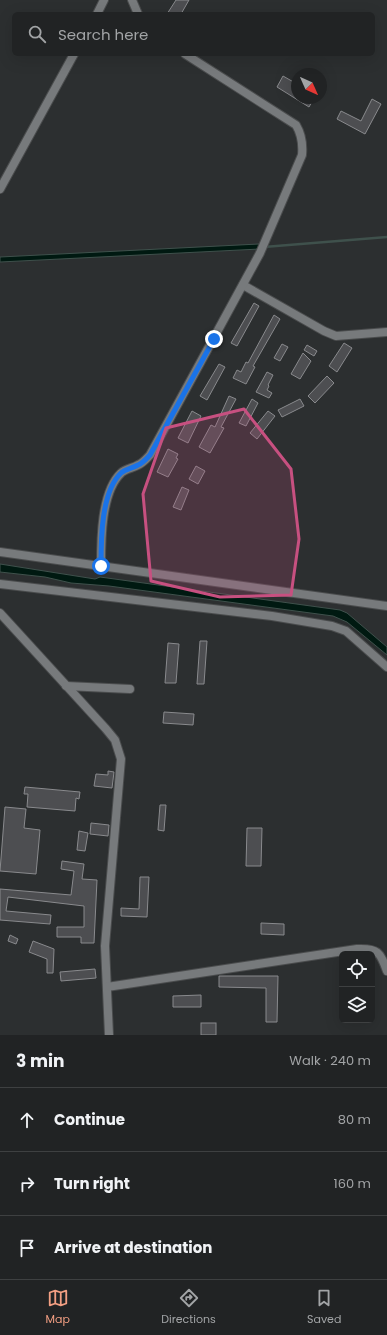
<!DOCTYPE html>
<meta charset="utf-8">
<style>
:root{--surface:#212324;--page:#2d2f31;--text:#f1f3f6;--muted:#a2a4a6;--line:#3e4041;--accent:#f39f83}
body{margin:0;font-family:Poppins,sans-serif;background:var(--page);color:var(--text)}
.controls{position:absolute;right:12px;bottom:12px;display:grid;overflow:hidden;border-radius:6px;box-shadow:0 4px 16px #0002}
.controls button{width:36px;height:36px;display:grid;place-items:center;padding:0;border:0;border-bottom:1px solid var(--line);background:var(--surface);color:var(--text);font:20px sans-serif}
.compass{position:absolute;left:291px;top:68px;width:36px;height:36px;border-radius:50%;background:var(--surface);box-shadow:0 4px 16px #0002;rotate:135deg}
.stop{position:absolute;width:12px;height:12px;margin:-9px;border:3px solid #1a73e8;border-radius:50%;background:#fff}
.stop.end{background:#1a73e8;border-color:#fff;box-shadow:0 1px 4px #0008}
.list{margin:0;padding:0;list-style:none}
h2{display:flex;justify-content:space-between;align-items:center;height:52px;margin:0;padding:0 16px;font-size:17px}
h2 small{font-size:13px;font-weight:400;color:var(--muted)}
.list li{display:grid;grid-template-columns:26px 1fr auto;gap:12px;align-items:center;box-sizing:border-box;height:64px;padding:0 16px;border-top:1px solid var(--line)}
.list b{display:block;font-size:15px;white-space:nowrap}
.list em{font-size:13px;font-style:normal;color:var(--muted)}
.icon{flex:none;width:22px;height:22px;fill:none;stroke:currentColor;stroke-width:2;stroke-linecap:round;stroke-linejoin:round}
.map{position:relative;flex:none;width:387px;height:1035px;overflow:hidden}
.search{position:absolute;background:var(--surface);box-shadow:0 4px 16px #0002;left:12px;right:12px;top:12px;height:44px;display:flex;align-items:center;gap:10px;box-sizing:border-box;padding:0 14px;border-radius:6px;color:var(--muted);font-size:15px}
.sheet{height:244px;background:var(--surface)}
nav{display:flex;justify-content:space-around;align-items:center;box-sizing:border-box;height:56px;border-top:1px solid var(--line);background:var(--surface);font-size:11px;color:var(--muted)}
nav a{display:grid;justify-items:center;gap:2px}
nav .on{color:var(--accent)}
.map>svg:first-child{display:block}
.water{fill:#001911;stroke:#3f514c}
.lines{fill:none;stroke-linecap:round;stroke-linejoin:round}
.stream{stroke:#3f514c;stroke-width:2.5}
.building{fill:#4d4e51;stroke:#898a8d}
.street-casing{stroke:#4a4c4d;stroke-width:10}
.street{stroke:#777a7c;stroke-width:8}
.route{stroke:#1a73e8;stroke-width:5}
.marked{fill:#c75080;fill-opacity:0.2;stroke:#c75080;stroke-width:3;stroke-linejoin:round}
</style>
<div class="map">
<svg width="387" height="1035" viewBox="0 0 387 1035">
<rect width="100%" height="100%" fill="#2c2f30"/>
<g class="water">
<path d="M259 244 263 245 260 249 0 262V257Z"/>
<path d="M0 564 95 579 100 577 340 610 347 613 387 647V655L347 622 333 616 109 586 71 583 45 577 0 572Z"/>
</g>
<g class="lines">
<path class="stream" d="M264 247 387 237"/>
</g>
<g class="building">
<path d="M176 0H189L181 14H167Z"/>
<path d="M283 76 297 84V98H314L309 107 277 87Z"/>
<path d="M372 99 381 104 365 134 337 119 341 111 361 121Z"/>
<path d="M254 303 259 306 237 346 231 343Z"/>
<path d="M274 315 280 319 253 366 255 367 246 384 233 378 237 370 241 372 246 362 248 363Z"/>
<path d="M344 343 352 348 337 372 329 366Z"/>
<path d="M282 344 288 347 280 361 274 358Z"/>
<path d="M307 345 317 351 314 356 304 350Z"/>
<path d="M303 353 311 361 300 379 291 374Z"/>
<path d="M219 364 225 367 207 400 200 396Z"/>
<path d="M267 372 273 375 268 385 269 386 267 390 272 393 269 398 256 392Z"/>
<path d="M327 376 334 383 315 403 308 396Z"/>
<path d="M229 396 236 399 221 427 224 428 210 453 199 447 211 425 215 427Z"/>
<path d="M252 399 258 403 246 426 239 423Z"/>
<path d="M300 399 304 406 282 417 278 410Z"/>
<path d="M192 411 201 416 188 443 178 438Z"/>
<path d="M268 411 275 416 257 439 250 433Z"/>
<path d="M168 449 178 454 176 458 178 459 168 477 157 472Z"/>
<path d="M196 466 205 471 198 484 189 479Z"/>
<path d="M182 487 189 490 181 510 173 507Z"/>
<path d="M200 641H207L204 684H197Z"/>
<path d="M168 643 179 644 176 683H165Z"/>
<path d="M164 712 194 714 193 725 163 723Z"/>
<path d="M108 771 114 772 112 788 94 786 96 774 108 775Z"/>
<path d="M25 787 80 792 79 799 76 798 75 811 27 807 28 794H24Z"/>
<path d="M160 805H166L164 831 158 830Z"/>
<path d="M5 807 26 809 24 828 40 830 36 874 0 871Z"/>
<path d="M91 823 109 825 108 836 90 834Z"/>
<path d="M247 828H262L261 866H246Z"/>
<path d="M79 831 88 833 85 851 77 850Z"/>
<path d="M62 861 84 864 82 879 97 880 94 943H81V937H57V927H84V906L8 897 6 911 51 915 50 924 0 920V889L71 895 74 871 61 869Z"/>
<path d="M140 877H149L147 917 121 916V908L139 909Z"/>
<path d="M261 923 284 924V935L261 934Z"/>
<path d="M10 935 18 939 16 944 8 941Z"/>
<path d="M33 941 54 949 53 973H47V959L29 952Z"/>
<path d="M95 969 96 978 61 981 60 972Z"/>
<path d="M219 976H278L277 1022H266V988L219 987Z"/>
<path d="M201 995V1007H173V996Z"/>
<rect x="201" y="1023" width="15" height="12"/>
</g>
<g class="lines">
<defs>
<g id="street">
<path d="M132 0 138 14"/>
<path d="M97 14 104 0"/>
<path d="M0 189 74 54"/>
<path d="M243 285 324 331 336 336 387 332"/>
<path d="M0 552 387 606"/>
<path d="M101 566C101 540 101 492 121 473 125 469 133 468 138 465 143 463 146 459 150 455L260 253 302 155C303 144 302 135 296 125L185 54"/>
<path d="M0 584 272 616 332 626 346 631 387 667"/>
<path d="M0 613 106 729 115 740 121 759 105 946 109 1035"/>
<path d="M66 686 130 689"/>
<path d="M107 987 357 949C378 948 380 952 387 971"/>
</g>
</defs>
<use href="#street" class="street-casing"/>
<use href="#street" class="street"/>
</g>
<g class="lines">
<path class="route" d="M101 566C101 540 101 492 121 473 125 469 133 468 138 465 143 463 146 459 150 455L214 339"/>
</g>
<path class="marked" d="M244 409 291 469 299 539 291 595 220 597 151 581 143 494 166 428Z"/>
</svg>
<div class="controls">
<button><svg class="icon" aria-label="locate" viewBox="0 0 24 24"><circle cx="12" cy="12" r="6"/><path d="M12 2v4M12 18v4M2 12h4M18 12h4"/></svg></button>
<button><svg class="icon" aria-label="layers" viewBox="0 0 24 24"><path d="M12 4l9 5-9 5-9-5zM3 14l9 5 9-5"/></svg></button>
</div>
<svg class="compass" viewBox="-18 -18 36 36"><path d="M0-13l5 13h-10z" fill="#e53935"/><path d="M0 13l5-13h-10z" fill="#a2a4a6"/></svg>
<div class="stop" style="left:101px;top:566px"></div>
<div class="stop end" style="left:214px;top:339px"></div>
<div class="search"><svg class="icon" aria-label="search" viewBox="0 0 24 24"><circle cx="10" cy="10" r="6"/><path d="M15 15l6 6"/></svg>Search here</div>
</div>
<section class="sheet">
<h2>3 min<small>Walk · 240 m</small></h2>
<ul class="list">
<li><svg class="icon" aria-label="ahead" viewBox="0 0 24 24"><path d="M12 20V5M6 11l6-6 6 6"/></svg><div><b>Continue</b></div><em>80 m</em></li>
<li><svg class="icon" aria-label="right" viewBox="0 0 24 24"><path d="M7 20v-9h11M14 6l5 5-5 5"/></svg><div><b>Turn right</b></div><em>160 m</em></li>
<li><svg class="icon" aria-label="arrive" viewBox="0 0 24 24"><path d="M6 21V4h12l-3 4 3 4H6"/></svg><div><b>Arrive at destination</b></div></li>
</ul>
</section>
<nav>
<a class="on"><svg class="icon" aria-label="map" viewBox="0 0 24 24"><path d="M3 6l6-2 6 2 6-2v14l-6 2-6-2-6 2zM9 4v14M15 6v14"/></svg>Map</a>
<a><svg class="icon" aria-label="directions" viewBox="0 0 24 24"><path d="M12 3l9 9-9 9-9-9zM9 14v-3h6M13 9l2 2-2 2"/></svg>Directions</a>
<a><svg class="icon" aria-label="saved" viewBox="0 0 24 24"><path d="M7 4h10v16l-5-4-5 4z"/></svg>Saved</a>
</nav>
